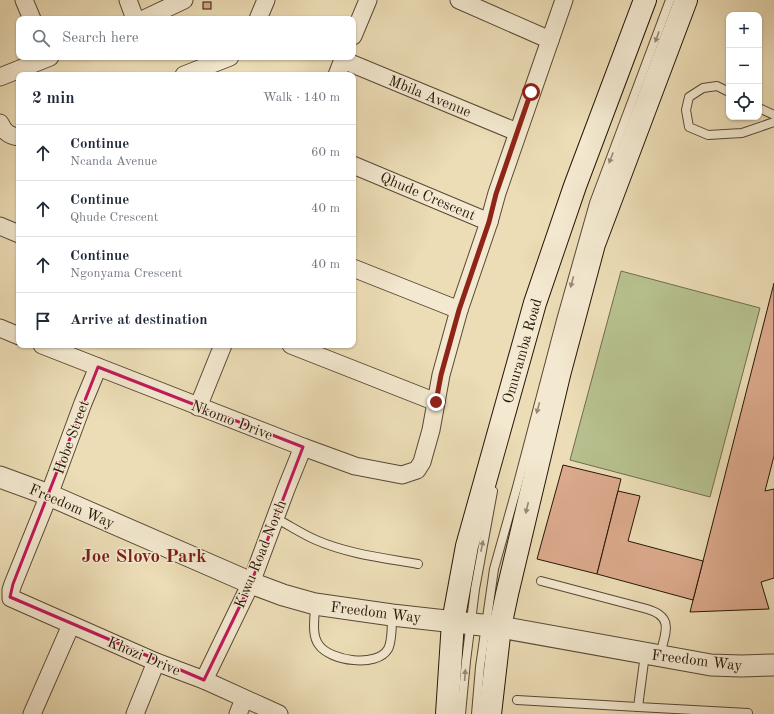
<!DOCTYPE html>
<meta charset="utf-8">
<style>
:root{--surface:#fff;--page:#f2f2f3;--text:#1f2937;--muted:#747a83;--line:#e0e1e3}
body{margin:0;font-family:"Old Standard TT",serif;background:var(--page);color:var(--text)}
.controls{position:absolute;right:12px;top:12px;display:grid;overflow:hidden;border-radius:8px;box-shadow:0 1px 3px #0004}
.controls button{width:36px;height:36px;display:grid;place-items:center;padding:0;border:0;border-bottom:1px solid var(--line);background:var(--surface);color:var(--text);font:20px sans-serif}
.stop{position:absolute;width:12px;height:12px;margin:-9px;border:3px solid #8f2418;border-radius:50%;background:#fff}
.stop.end{background:#8f2418;border-color:#fff;box-shadow:0 1px 4px #0008}
.list{margin:0;padding:0;list-style:none}
h2{display:flex;justify-content:space-between;align-items:center;height:52px;margin:0;padding:0 16px;font-size:17px}
h2 small{font-size:13px;font-weight:400;color:var(--muted)}
.list li{display:grid;grid-template-columns:26px 1fr auto;gap:12px;align-items:center;box-sizing:border-box;height:56px;padding:0 16px;border-top:1px solid var(--line)}
.list b{display:block;font-size:15px;white-space:nowrap}
.list p{margin:0;font-size:13px;white-space:nowrap;color:var(--muted)}
.list em{font-size:13px;font-style:normal;color:var(--muted)}
.icon{flex:none;width:22px;height:22px;fill:none;stroke:currentColor;stroke-width:2;stroke-linecap:round;stroke-linejoin:round}
.map{position:relative;flex:none;width:774px;height:714px;overflow:hidden}
.search{position:absolute;background:var(--surface);box-shadow:0 1px 3px #0004;left:16px;top:16px;width:340px;height:44px;display:flex;align-items:center;gap:10px;box-sizing:border-box;padding:0 14px;border-radius:8px;color:var(--muted);font-size:15px}
.panel{position:absolute;background:var(--surface);box-shadow:0 1px 3px #0004;left:16px;top:72px;width:340px;height:276px;border-radius:8px}
.map>svg:first-child{display:block}
.green{fill:#b7c18f;stroke:#706c4c}
.building{fill:#dba98c;stroke:#281608}
.lines{fill:none;stroke-linecap:round;stroke-linejoin:round}
.service-casing{stroke:#594834;stroke-width:10}
.minor-casing{stroke:#594834;stroke-width:19}
.tertiary-casing{stroke:#594834;stroke-width:23}
.secondary-casing{stroke:#281608;stroke-width:24}
.service{stroke:#f3e9d0;stroke-width:8}
.minor{stroke:#f3e9d0;stroke-width:17}
.tertiary{stroke:#f3e9d0;stroke-width:21}
.secondary{stroke:#f3e9d0;stroke-width:22}
.oneway{fill:#988a76}
.route{stroke:#8f2418;stroke-width:5}
.marked{fill:none;stroke:#c2185b;stroke-width:3;stroke-linejoin:round}
.labels{text-anchor:middle;stroke-width:3;stroke-linejoin:round;paint-order:stroke}
.street-label{font-size:15px;fill:#281608;stroke:#f3e9d0}
.district-label{font-size:19px;font-weight:bold;fill:#7a1f14;stroke:#f3e9d0}
</style>
<div class="map">
<svg width="774" height="714" viewBox="0 0 774 714">
<rect width="100%" height="100%" fill="#ecddb6"/>
<filter id="stains"><feTurbulence type="fractalNoise" baseFrequency=".005" numOctaves="4"/><feColorMatrix values="0 0 0 0 .2 0 0 0 0 .09 0 0 0 0 .02 0 0 0 .5 -.17"/></filter>
<radialGradient id="worn" r=".72"><stop offset=".6" stop-color="#630" stop-opacity="0"/><stop offset="1" stop-color="#630" stop-opacity=".3"/></radialGradient>
<path class="green" d="M621 271 760 308 710 497 570 460Z"/>
<g class="building">
<rect x="203" y="2" width="8" height="7"/>
<path d="M774 283V456L765 491 774 489V578L761 582 769 609 690 612Z"/>
<path d="M563 465 621 479 597 574 537 559Z"/>
<path d="M618 491 640 496 628 541 703 561 693 600 597 574Z"/>
</g>
<g class="lines">
<defs>
<g id="service">
<path d="M729 92 717 86 703 88 689 97 686 110 689 127 708 135 742 133 774 122"/>
<path d="M759 108 774 115"/>
<path d="M275 518C289 525 302 534 316 540 348 554 384 558 418 564"/>
<path d="M541 581 647 609C675 617 665 633 660 655"/>
<path d="M315 605C315 617 311 635 319 645 330 661 377 668 388 649 392 642 392 624 392 615"/>
<path d="M645 654 638 707 748 713"/>
<path d="M517 700 638 707"/>
<path d="M461 714 466 661 475 589 493 491"/>
<path d="M476 714 480 667 494 569 517 487 561 320 594 203 670 0"/>
</g>
<g id="minor">
<path d="M24 0 32 19"/>
<path d="M128 0 135 19"/>
<path d="M459 0 550 40"/>
<path d="M144 19 184 0"/>
<path d="M258 19 266 0"/>
<path d="M353 36 368 0"/>
<path d="M343 60 517 132"/>
<path d="M184 75 230 57"/>
<path d="M337 75 344 57"/>
<path d="M0 77 50 57"/>
<path d="M0 123C4 132 9 136 19 137"/>
<path d="M353 165 489 222 459 310 353 268"/>
<path d="M489 222 497 193 564 0"/>
<path d="M0 226 19 234"/>
<path d="M0 328 19 336"/>
<path d="M42 345 303 447 355 466 402 475 417 470 422 462 431 430 441 375 459 310"/>
<path d="M291 345 436 402"/>
<path d="M98 367 83 403 49 495 13 584 11 590V598L156 662 204 680 279 714"/>
<path d="M198 407 223 345"/>
<path d="M204 680 251 583 286 489 303 447"/>
<path d="M32 714 71 625"/>
<path d="M135 714 156 662"/>
<path d="M238 714 244 699"/>
</g>
<path id="tertiary" d="M0 477 49 495 251 583 283 595 315 604 392 615 500 627 711 665 741 666 774 665"/>
<g id="secondary">
<path d="M447 714 453 622 467 546 535 303 575 186 645 0"/>
<path d="M490 714 500 627 507 594 559 375 594 244 686 0"/>
</g>
</defs>
<use href="#service" class="service-casing"/>
<use href="#minor" class="minor-casing"/>
<use href="#tertiary" class="tertiary-casing"/>
<use href="#secondary" class="secondary-casing"/>
<use href="#service" class="service"/>
<use href="#minor" class="minor"/>
<use href="#tertiary" class="tertiary"/>
<use href="#secondary" class="secondary"/>
</g>
<defs><path id="oneway-solid" d="M-6-.8H1V-3.2L6.5 0L1 3.2V.8H-6Z"/></defs>
<g class="oneway">
<use href="#oneway-solid" transform="translate(657 37) rotate(110)"/>
<use href="#oneway-solid" transform="translate(611 158) rotate(111)"/>
<use href="#oneway-solid" transform="translate(572 282) rotate(105)"/>
<use href="#oneway-solid" transform="translate(538 408) rotate(105)"/>
<use href="#oneway-solid" transform="translate(527 508) rotate(103)"/>
<use href="#oneway-solid" transform="translate(482 546) rotate(-79)"/>
<use href="#oneway-solid" transform="translate(465 675) rotate(-86)"/>
</g>
<g class="lines">
<path class="route" d="M436 402 441 375 459 310 489 222 496 194 531 92"/>
</g>
<path class="marked" d="M98 367 303 447 251 583 204 680 10 597 13 584Z"/>
<g class="labels">
<g class="street-label">
<text transform="translate(430 96) rotate(22)" y="5">Mbila Avenue</text>
<text transform="translate(428 196) rotate(23)" y="5">Qhude Crescent</text>
<text transform="translate(522 351) rotate(-74)" y="5">Omuramba Road</text>
<text transform="translate(232 420) rotate(21)" y="5">Nkomo Drive</text>
<text transform="translate(71 437) rotate(-70)" y="5">Hobe Street</text>
<text transform="translate(72 506) rotate(23)" y="5">Freedom Way</text>
<text transform="translate(260 554) rotate(-68)" y="5">Kiwu Road North</text>
<text transform="translate(376 612) rotate(7)" y="5">Freedom Way</text>
<text transform="translate(144 656) rotate(23)" y="5">Khozi Drive</text>
<text transform="translate(697 660) rotate(7)" y="5">Freedom Way</text>
</g>
<g class="district-label">
<text x="144" y="562">Joe Slovo Park</text>
</g>
</g>
<rect width="100%" height="100%" filter="url(#stains)"/>
<rect width="100%" height="100%" fill="url(#worn)"/>
</svg>
<div class="controls">
<button>+</button>
<button>−</button>
<button><svg class="icon" aria-label="locate" viewBox="0 0 24 24"><circle cx="12" cy="12" r="6"/><path d="M12 2v4M12 18v4M2 12h4M18 12h4"/></svg></button>
</div>
<div class="stop" style="left:531px;top:92px"></div>
<div class="stop end" style="left:436px;top:402px"></div>
<div class="search"><svg class="icon" aria-label="search" viewBox="0 0 24 24"><circle cx="10" cy="10" r="6"/><path d="M15 15l6 6"/></svg>Search here</div>
<section class="panel">
<h2>2 min<small>Walk · 140 m</small></h2>
<ul class="list">
<li><svg class="icon" aria-label="ahead" viewBox="0 0 24 24"><path d="M12 20V5M6 11l6-6 6 6"/></svg><div><b>Continue</b><p>Ncanda Avenue</p></div><em>60 m</em></li>
<li><svg class="icon" aria-label="ahead" viewBox="0 0 24 24"><path d="M12 20V5M6 11l6-6 6 6"/></svg><div><b>Continue</b><p>Qhude Crescent</p></div><em>40 m</em></li>
<li><svg class="icon" aria-label="ahead" viewBox="0 0 24 24"><path d="M12 20V5M6 11l6-6 6 6"/></svg><div><b>Continue</b><p>Ngonyama Crescent</p></div><em>40 m</em></li>
<li><svg class="icon" aria-label="arrive" viewBox="0 0 24 24"><path d="M6 21V4h12l-3 4 3 4H6"/></svg><div><b>Arrive at destination</b></div></li>
</ul>
</section>
</div>
